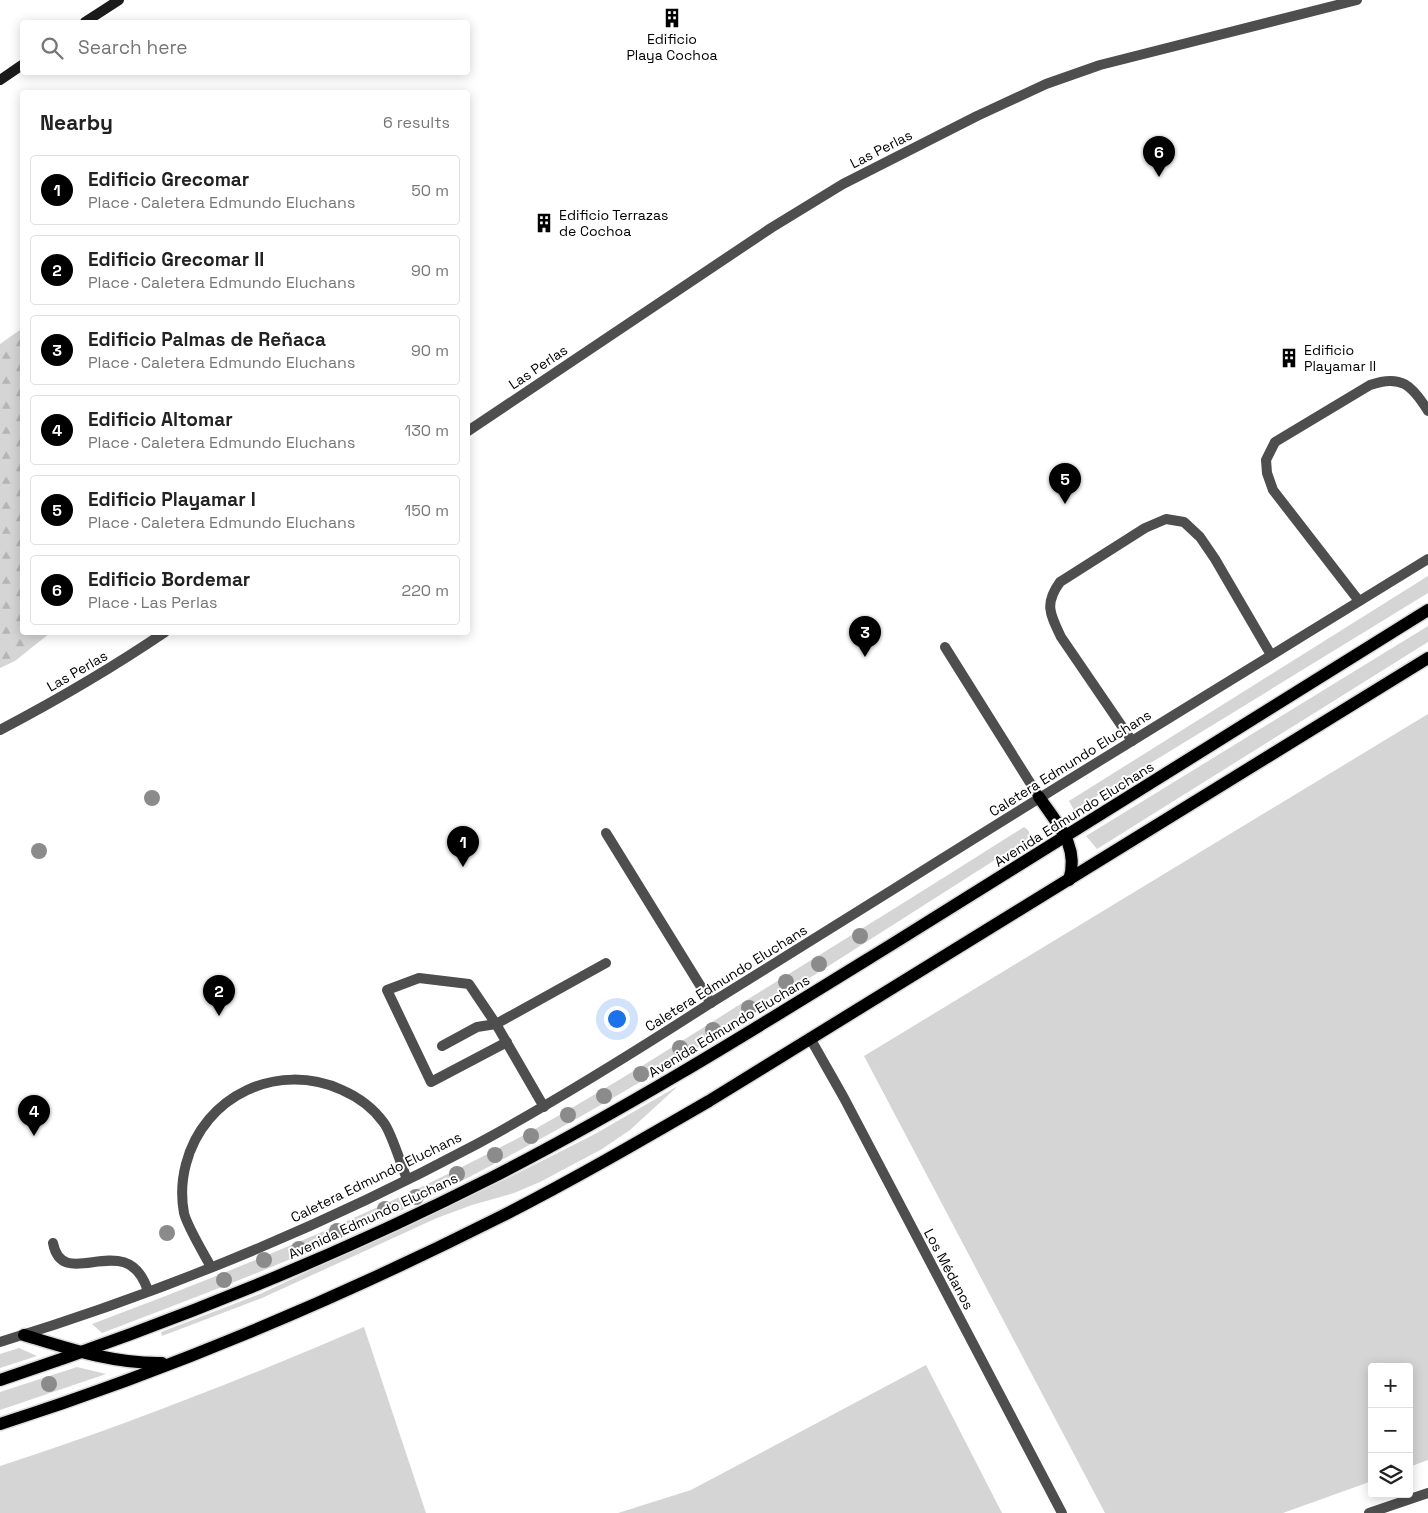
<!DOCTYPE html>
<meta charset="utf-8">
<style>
:root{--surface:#fff;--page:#f2f2f2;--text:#222;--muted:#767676;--line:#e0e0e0;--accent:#000}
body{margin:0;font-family:"Space Grotesk",sans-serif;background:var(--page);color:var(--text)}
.controls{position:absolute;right:15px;bottom:15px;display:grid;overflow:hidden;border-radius:5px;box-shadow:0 2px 12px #0003}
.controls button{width:45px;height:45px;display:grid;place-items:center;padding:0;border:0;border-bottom:1px solid var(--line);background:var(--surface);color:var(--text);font:25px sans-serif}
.you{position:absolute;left:616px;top:1018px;width:18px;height:18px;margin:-12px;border:4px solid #fff;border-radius:50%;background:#1a73e8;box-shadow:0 0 0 8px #1a73e833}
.badge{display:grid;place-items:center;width:32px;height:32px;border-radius:50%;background:var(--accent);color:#fff;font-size:16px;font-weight:700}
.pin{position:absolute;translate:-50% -41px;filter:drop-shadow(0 1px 2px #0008)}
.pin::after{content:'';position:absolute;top:26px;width:18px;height:15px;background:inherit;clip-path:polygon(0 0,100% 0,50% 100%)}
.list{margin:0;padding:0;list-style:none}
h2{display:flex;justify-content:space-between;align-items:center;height:65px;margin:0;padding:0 20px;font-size:21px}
h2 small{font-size:16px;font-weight:400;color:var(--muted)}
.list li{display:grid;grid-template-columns:32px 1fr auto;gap:15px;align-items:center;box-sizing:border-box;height:70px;margin:0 10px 10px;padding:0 10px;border:1px solid var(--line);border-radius:5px}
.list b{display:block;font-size:19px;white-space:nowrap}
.list p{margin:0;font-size:16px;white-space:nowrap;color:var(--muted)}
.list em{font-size:16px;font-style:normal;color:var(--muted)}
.icon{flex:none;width:28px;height:28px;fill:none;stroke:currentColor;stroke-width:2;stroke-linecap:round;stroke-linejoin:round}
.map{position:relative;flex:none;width:1428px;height:1513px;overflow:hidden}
.search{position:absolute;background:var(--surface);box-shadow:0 2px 12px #0003;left:20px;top:20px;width:450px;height:55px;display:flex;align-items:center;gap:12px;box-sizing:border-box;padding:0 18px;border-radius:5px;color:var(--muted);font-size:19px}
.panel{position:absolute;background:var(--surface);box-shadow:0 2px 12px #0003;left:20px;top:90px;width:450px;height:545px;border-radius:5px}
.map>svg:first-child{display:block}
.green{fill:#d5d5d5}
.forest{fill:url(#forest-firs)}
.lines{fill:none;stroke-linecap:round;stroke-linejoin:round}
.primary-casing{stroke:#dbdbdb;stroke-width:15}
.lane{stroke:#4e4e4e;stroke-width:10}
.street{stroke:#4e4e4e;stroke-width:10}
.secondary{stroke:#1b1b1b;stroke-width:10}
.primary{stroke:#000;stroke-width:12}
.tree{fill:#8b8b8b}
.labels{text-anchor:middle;stroke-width:4;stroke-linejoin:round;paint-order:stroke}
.poi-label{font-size:14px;fill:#000;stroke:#fff;text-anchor:start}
.street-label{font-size:14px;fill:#000;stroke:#fff}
</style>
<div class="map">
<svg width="1428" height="1513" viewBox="0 0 1428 1513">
<defs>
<pattern id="forest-firs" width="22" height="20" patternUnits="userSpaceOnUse" patternTransform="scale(1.25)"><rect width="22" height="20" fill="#d5d5d5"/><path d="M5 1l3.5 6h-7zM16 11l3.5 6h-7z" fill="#b5b5b5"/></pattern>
</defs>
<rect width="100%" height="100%" fill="#fff"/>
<g class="green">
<path d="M1428 576V593L1074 810 1069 801Z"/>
<path d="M1428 626V642L1097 849 1086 836Z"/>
<path d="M1428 714V1460L1409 1467V1367H1372V1481L1283 1513H1105L864 1056Z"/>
<path d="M1024 827 1028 830 1031 837C853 949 678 1067 492 1165 366 1232 235 1283 102 1333L92 1324C251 1264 410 1200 558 1116 624 1078 689 1037 753 996 844 940 934 884 1024 827Z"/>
<path d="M678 1086 630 1130 602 1149 540 1182 514 1193 472 1205 437 1218 262 1298 162 1336 161 1332 260 1294 506 1179 595 1134Z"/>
<path d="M364 1327 426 1513H0V1466C124 1426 245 1378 364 1327Z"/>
<path d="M19 1348 37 1356 0 1368V1354Z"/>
<path d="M926 1365 1002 1513H618L691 1490Z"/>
<path d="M77 1367 106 1374 0 1410V1392Z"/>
</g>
<path class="forest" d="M22 326V632L50 633 15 661 0 668V344L20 330Z"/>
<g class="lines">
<defs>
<g id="primary">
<path d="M1039 797C1057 824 1080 846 1069 880"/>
<path d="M24 1335C70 1349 114 1364 162 1363"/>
<path d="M0 1380C168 1324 333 1258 491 1178 630 1107 761 1025 894 943 1072 833 1250 722 1428 610"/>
<path d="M0 1424C172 1369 339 1298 500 1217 571 1181 640 1141 709 1101L1428 658"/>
</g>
</defs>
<use href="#primary" class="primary-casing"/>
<g class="lane">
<path d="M1359 601 1273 490 1267 473 1266 460 1275 442 1370 385C1401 374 1412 385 1428 411"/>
<path d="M945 647 1039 797"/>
<path d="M1132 741 1061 637C1050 614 1044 604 1060 582L1145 528 1166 519 1184 522 1200 537 1215 559 1271 655"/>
<path d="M606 833 711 1003"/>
<path d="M442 1046 477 1027 496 1024 469 984 419 978 387 990 431 1082 507 1042"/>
<path d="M544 1107 496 1024 606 963"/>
<path d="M53 1243C63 1295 127 1225 148 1291"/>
<path d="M211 1267C204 1254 187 1226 184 1213 181 1197 182 1179 186 1164 204 1095 278 1061 342 1090 358 1097 374 1109 384 1123 392 1134 401 1165 407 1179"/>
</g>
<g class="street">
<path d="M468 431 771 228 843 184 977 116 1046 84 1100 65 1357 0"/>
<path d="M0 730C57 700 112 668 165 632"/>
<path d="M810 1038 844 1098 1062 1513"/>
<path d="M0 1342C164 1292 325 1225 477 1144 556 1101 633 1053 709 1004 771 965 834 926 897 887 1073 776 1251 668 1428 559"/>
<path d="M1369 1513 1428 1493"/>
</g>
<g class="secondary">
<path d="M85 22 119 0"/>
<path d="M0 80 22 65"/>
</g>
<use href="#primary" class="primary"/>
</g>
<g class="tree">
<circle cx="152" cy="798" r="8"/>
<circle cx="39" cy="851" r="8"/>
<circle cx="860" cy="936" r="8"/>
<circle cx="819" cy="964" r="8"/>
<circle cx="786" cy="982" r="8"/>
<circle cx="749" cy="1008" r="8"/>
<circle cx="713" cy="1030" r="8"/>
<circle cx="680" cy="1048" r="8"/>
<circle cx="641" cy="1074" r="8"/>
<circle cx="604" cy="1096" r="8"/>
<circle cx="568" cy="1115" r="8"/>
<circle cx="531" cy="1136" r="8"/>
<circle cx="495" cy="1155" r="8"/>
<circle cx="457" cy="1174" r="8"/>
<circle cx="416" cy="1197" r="8"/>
<circle cx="385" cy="1209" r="8"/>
<circle cx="337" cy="1231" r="8"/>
<circle cx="167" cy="1233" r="8"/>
<circle cx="299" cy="1249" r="8"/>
<circle cx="264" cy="1260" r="8"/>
<circle cx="224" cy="1280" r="8"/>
<circle cx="49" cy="1384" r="8"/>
</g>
<defs>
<symbol id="building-bare" viewBox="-9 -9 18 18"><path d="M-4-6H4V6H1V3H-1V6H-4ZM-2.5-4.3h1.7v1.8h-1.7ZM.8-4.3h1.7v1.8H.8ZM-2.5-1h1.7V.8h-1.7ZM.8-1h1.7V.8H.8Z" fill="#000" stroke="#fff" stroke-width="2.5" paint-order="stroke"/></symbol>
</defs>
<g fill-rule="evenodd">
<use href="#building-bare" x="658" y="4" width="28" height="28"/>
<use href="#building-bare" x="530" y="209" width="28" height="28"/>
<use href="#building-bare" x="1275" y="344" width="28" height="28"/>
</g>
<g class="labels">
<g class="poi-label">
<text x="672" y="44" text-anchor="middle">Edificio<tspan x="672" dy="16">Playa Cochoa</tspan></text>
<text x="559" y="220">Edificio Terrazas<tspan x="559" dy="16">de Cochoa</tspan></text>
<text x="1304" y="355">Edificio<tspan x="1304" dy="16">Playamar II</tspan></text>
</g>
<g class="street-label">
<text transform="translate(881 149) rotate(-27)" y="5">Las Perlas</text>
<text transform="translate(538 367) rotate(-34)" y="5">Las Perlas</text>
<text transform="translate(77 671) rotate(-30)" y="5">Las Perlas</text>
<text transform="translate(1070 763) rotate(-32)" y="5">Caletera Edmundo Eluchans</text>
<text transform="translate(1074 814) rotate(-32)" y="5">Avenida Edmundo Eluchans</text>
<text transform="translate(726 978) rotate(-32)" y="5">Caletera Edmundo Eluchans</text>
<text transform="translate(729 1026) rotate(-31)" y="5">Avenida Edmundo Eluchans</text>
<text transform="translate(376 1177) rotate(-26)" y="5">Caletera Edmundo Eluchans</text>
<text transform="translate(373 1216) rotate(-25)" y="5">Avenida Edmundo Eluchans</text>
<text transform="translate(949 1269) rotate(62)" y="5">Los Médanos</text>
</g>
</g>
</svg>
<div class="controls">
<button>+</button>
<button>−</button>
<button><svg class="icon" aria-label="layers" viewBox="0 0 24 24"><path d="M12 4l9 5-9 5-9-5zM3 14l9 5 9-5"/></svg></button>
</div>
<div class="you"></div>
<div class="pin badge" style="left:463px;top:867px">1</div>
<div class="pin badge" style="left:219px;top:1016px">2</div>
<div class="pin badge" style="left:865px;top:657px">3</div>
<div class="pin badge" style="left:34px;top:1136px">4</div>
<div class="pin badge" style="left:1065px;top:504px">5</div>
<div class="pin badge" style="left:1159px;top:177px">6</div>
<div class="search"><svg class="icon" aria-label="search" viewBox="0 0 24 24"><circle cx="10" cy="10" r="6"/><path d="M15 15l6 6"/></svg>Search here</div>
<section class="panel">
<h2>Nearby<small>6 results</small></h2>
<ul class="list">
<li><span class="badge">1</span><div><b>Edificio Grecomar</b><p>Place · Caletera Edmundo Eluchans</p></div><em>50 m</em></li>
<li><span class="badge">2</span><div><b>Edificio Grecomar II</b><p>Place · Caletera Edmundo Eluchans</p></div><em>90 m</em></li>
<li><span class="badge">3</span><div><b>Edificio Palmas de Reñaca</b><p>Place · Caletera Edmundo Eluchans</p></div><em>90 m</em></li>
<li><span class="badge">4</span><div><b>Edificio Altomar</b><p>Place · Caletera Edmundo Eluchans</p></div><em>130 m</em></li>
<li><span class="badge">5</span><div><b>Edificio Playamar I</b><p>Place · Caletera Edmundo Eluchans</p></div><em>150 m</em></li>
<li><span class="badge">6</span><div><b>Edificio Bordemar</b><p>Place · Las Perlas</p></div><em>220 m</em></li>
</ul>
</section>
</div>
